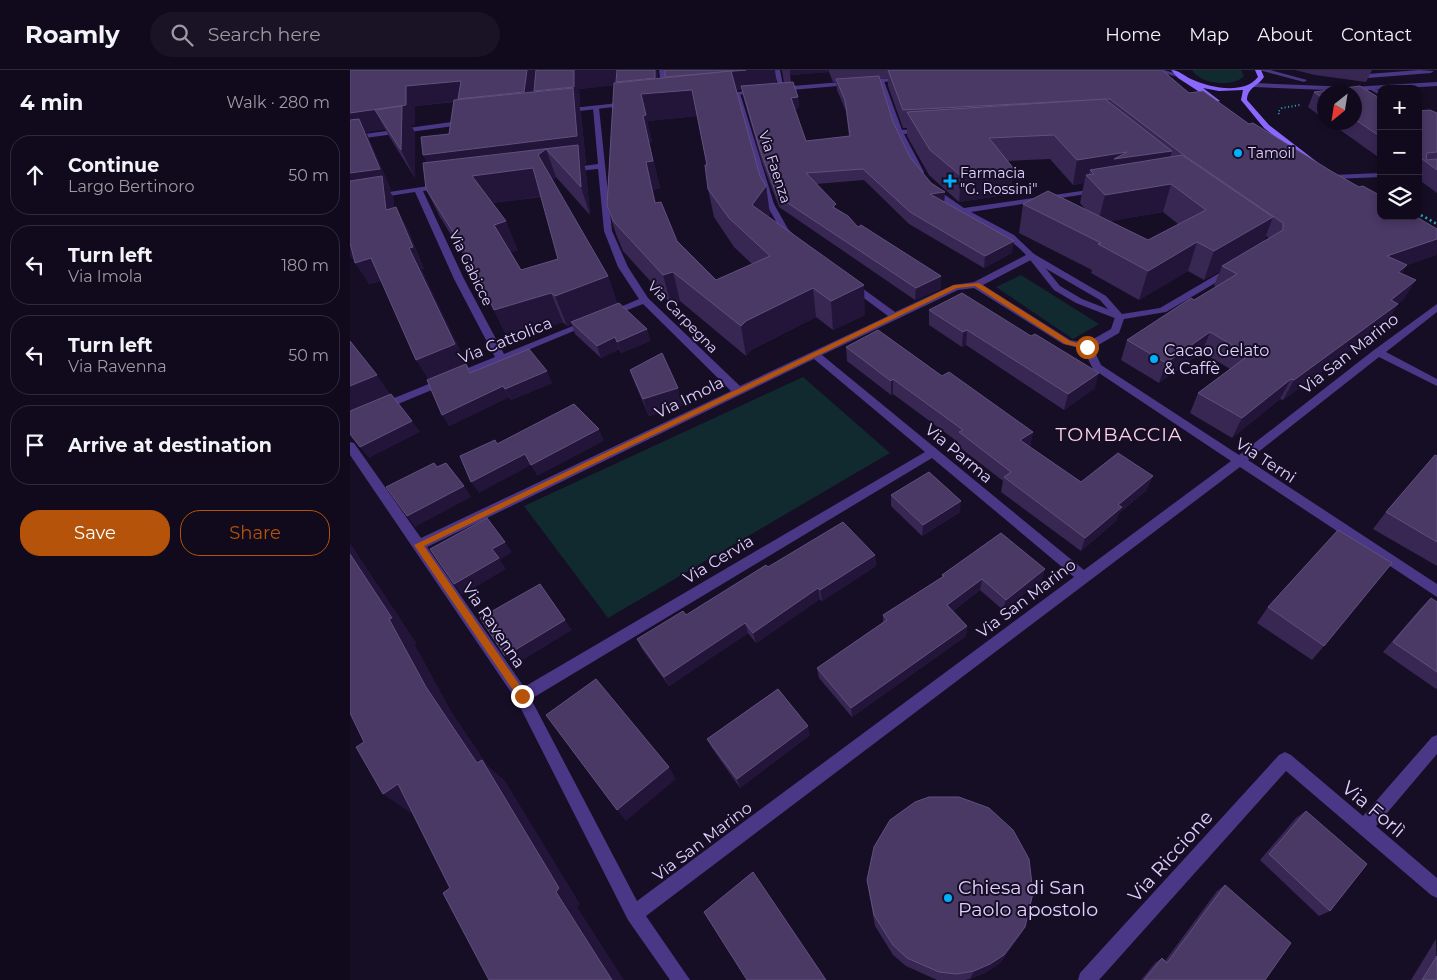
<!DOCTYPE html>
<meta charset="utf-8">
<style>
:root{--surface:#100a1c;--page:#191325;--text:#f1f3f6;--muted:#9c9aa3;--line:#302b3b;--accent:#b45309}
body{margin:0;font-family:Montserrat,sans-serif;background:var(--page);color:var(--text)}
.controls{position:absolute;right:15px;top:15px;display:grid;overflow:hidden;border-radius:10px;box-shadow:0 2px 8px #0003}
.controls button{width:45px;height:45px;display:grid;place-items:center;padding:0;border:0;border-bottom:1px solid var(--line);background:var(--surface);color:var(--text);font:25px sans-serif}
.compass{position:absolute;left:967px;top:15px;width:45px;height:45px;border-radius:50%;background:var(--surface);box-shadow:0 2px 8px #0003;rotate:210deg}
.stop{position:absolute;width:15px;height:15px;margin:-11px;border:4px solid #b45309;border-radius:50%;background:#fff}
.stop.end{background:#b45309;border-color:#fff;box-shadow:0 1px 5px #0008}
.list{margin:0;padding:0;list-style:none}
h2{display:flex;justify-content:space-between;align-items:center;height:65px;margin:0;padding:0 20px;font-size:21px}
h2 small{font-size:16px;font-weight:400;color:var(--muted)}
.list li{display:grid;grid-template-columns:32px 1fr auto;gap:15px;align-items:center;box-sizing:border-box;height:80px;margin:0 10px 10px;padding:0 10px;border:1px solid var(--line);border-radius:20px}
.list b{display:block;font-size:19px;white-space:nowrap}
.list p{margin:0;font-size:16px;white-space:nowrap;color:var(--muted)}
.list em{font-size:16px;font-style:normal;color:var(--muted)}
.actions{display:flex;gap:10px;padding:15px 20px}
.actions a{flex:1;padding:11px 0;border:1px solid var(--accent);border-radius:20px;text-align:center;font-size:18px;color:var(--accent)}
.actions .main{background:var(--accent);color:#fff}
.icon{flex:none;width:28px;height:28px;fill:none;stroke:currentColor;stroke-width:2;stroke-linecap:round;stroke-linejoin:round}
.map{position:relative;flex:none;width:1087px;height:910px;overflow:hidden}
header{display:flex;align-items:center;gap:30px;box-sizing:border-box;height:70px;padding:0 25px;background:var(--surface);border-bottom:1px solid var(--line)}
header strong{font-size:24px}
nav{display:flex;gap:28px;margin-inline-start:auto;font-size:18px}
.search{width:350px;height:45px;background:var(--page);display:flex;align-items:center;gap:12px;box-sizing:border-box;padding:0 18px;border-radius:28px;color:var(--muted);font-size:19px}
main{display:flex}
aside{flex:1;background:var(--surface)}
.map>svg:first-child{display:block}
.green{fill:#102a2f}
.lines{fill:none;stroke-linecap:round;stroke-linejoin:round}
.path-far1{stroke:#2aa6ba;stroke-width:2;stroke-dasharray:1 2.5;stroke-linecap:butt}
.path{stroke:#2aa6ba;stroke-width:2.5;stroke-dasharray:2 3;stroke-linecap:butt}
.service{fill:#4a3785;fill-rule:evenodd}
.minor{fill:#4a3785;fill-rule:evenodd}
.tertiary{fill:#4a3785;fill-rule:evenodd}
.secondary{fill:#8a68ff;fill-rule:evenodd}
.wall{fill:#382653;fill-rule:evenodd}
.shaded-wall{fill:#231539}
.building{fill:#4a3865;stroke:#61507e;fill-rule:evenodd}
.route{fill:#b45309}
.poi-dot{fill:#00b0fc;stroke:#160e25;stroke-width:2}
.labels{text-anchor:middle;stroke-width:4;stroke-linejoin:round;paint-order:stroke}
.far-poi-label{font-size:14px;fill:#e0d1ff;stroke:#160e25;text-anchor:start}
.far-street-label{font-size:14px;fill:#e0d1ff;stroke:#160e25}
.street-label{font-size:16px;fill:#e0d1ff;stroke:#160e25}
.poi-label{font-size:16px;fill:#e0d1ff;stroke:#160e25;text-anchor:start}
.quarter-label{font-size:19px;letter-spacing:1px;fill:#ffd3e6;stroke:#160e25}
.near-street-label{font-size:19px;fill:#e0d1ff;stroke:#160e25}
.near-poi-label{font-size:19px;fill:#e0d1ff;stroke:#160e25;text-anchor:start}
</style>
<header>
<strong>Roamly</strong>
<div class="search"><svg class="icon" aria-label="search" viewBox="0 0 24 24"><circle cx="10" cy="10" r="6"/><path d="M15 15l6 6"/></svg>Search here</div>
<nav><a>Home</a><a>Map</a><a>About</a><a>Contact</a></nav>
</header>
<main>
<aside>
<h2>4 min<small>Walk · 280 m</small></h2>
<ul class="list">
<li><svg class="icon" aria-label="ahead" viewBox="0 0 24 24"><path d="M12 20V5M6 11l6-6 6 6"/></svg><div><b>Continue</b><p>Largo Bertinoro</p></div><em>50 m</em></li>
<li><svg class="icon" aria-label="left" viewBox="0 0 24 24"><path d="M17 20v-9H6M10 6l-5 5 5 5"/></svg><div><b>Turn left</b><p>Via Imola</p></div><em>180 m</em></li>
<li><svg class="icon" aria-label="left" viewBox="0 0 24 24"><path d="M17 20v-9H6M10 6l-5 5 5 5"/></svg><div><b>Turn left</b><p>Via Ravenna</p></div><em>50 m</em></li>
<li><svg class="icon" aria-label="arrive" viewBox="0 0 24 24"><path d="M6 21V4h12l-3 4 3 4H6"/></svg><div><b>Arrive at destination</b></div></li>
</ul>
<div class="actions"><a class="main">Save</a><a>Share</a></div>
</aside>
<div class="map">
<svg width="1087" height="910" viewBox="0 0 1087 910">
<rect width="100%" height="100%" fill="#160e25"/>
<g class="green">
<path d="M842 0H891L894 6C883 18 850 14 842 0Z"/>
<path d="M671 205 749 254 723 269 646 217Z"/>
<path d="M453 307 540 383 258 548 174 436Z"/>
</g>
<g class="lines">
<g class="path-far1">
<path d="M929 44 928 42 932 38 950 35"/>
<path d="M1068 144 1073 147"/>
</g>
<path class="path" d="M1071 145 1087 154"/>
<g class="service">
<path d="M309 0H315L317 26 312 25Z"/>
<path d="M1069 0 1084 1 1081 3 1018 8 1015 6 1018 4Z"/>
<path d="M1021 18 1031 21V26L1021 20Z"/>
<path d="M1031 103V107L983 109 979 107 983 105Z"/>
<path d="M681 183 684 184 710 216 732 229 773 245V249H767L726 233 704 220 677 186Z"/>
</g>
<g class="minor">
<path d="M424 0H430L434 20 429 19Z"/>
<path d="M909 0H920L957 10 954 12Z"/>
<path d="M529 10 534 11 552 60 574 58 578 60 574 62 554 64 574 102 573 104 566 102 545 62Z"/>
<path d="M1087 12V16L1001 21 904 17 901 15 904 13 1001 17Z"/>
<path d="M385 22 390 23 424 134 438 159 449 170 448 172H442L431 160 416 134Z"/>
<path d="M246 36 249 38 262 161 278 197 298 228 390 316 538 246 499 217V213H505L545 242 603 215 624 212 676 185C649 154 604 149 578 118L582 116 614 138 752 118 753 120 749 122 621 142 664 165 684 184 756 226 772 244 810 238 878 198H884V202L816 242 774 249 769 263 743 278 751 295 889 385 1024 280 1087 234V242L1036 282 1087 309V316L1029 287 898 390 1087 514V527L890 397 296 846 340 910H320L278 850 167 631 0 385V372L4 373 71 468 381 321 293 234 262 246H256L254 244 289 229 268 197 254 161 248 99 218 102 214 100 218 98 248 94 243 38ZM681 190 750 230 765 247 761 259 736 273 720 270 633 215ZM624 218 713 274 733 279 743 299 881 391 734 500 472 285 608 220ZM464 289 575 382 174 617 77 477ZM582 388 724 507 287 831 181 629Z"/>
<path d="M91 114 95 116 94 118 73 121 114 209 154 284 235 251 238 250 243 253 0 354V346L145 287 104 209 65 122 0 132V128Z"/>
<path d="M1087 665V684L1026 756 1087 808V828L1081 825 936 701 749 910H728L730 903 929 685 935 682 941 685 1013 746 1082 667Z"/>
</g>
<g class="tertiary">
<path d="M802 0H814L831 5 828 7Z"/>
<path d="M554 7 556 8V10L430 21 427 19 430 17Z"/>
<path d="M410 19 413 21 412 22 370 27 367 25Z"/>
<path d="M278 32 280 33V35L213 43 210 41 213 39Z"/>
<path d="M116 50H119V54L0 70V66Z"/>
</g>
<path class="secondary" d="M821 0C829 0 834 6 841 9 860 18 894 25 908 7L905 0H911L914 7C908 16 897 18 897 30L919 55 967 92 960 94 914 58 891 30 893 20 869 21 853 18 870 31 865 32 828 8Z"/>
</g>
<g class="wall">
<path d="M0 0H186L183 22H185L186 0H307L308 9 316 8 315 0H425L426 13H434L432 0H812L839 23 899 54 1086 185 1057 195 1052 203 1054 229 1047 235 1036 254 933 330 930 329 882 368 840 343 848 323 880 299 852 282 809 313 771 290 777 270 866 217 864 216 870 201 854 210 838 201 789 230 741 203 742 200 669 163 673 134 736 140 730 133 734 113 723 115 700 89 658 91 660 124 609 132 579 105 557 66V58H553L538 16V8L530 9 543 52 560 87 581 113 595 122 594 132 662 183 634 198 559 154 514 110 466 114 486 139 508 157 591 206V219L565 230 429 137 412 92 393 26 392 20H386L410 106 416 116 420 145 418 147 515 245 483 260 466 247 401 280 396 286 330 231 321 234 273 181 266 164 257 136 264 15 229 19 230 36H229L231 44 236 94H234L236 102 240 145 206 107 202 110 258 206 267 233 297 259 300 271 271 283 269 279 251 288 225 264 222 254 217 256 213 252 158 269 132 215 90 147 76 119V93L99 64 104 32 65 36V55H61L65 63V108L39 66 35 59 16 62 41 120H39L43 127 44 138 57 158 74 199H71L117 296 121 303 202 313 161 330 159 327 99 356 78 309 31 211 19 214 4 188 2 189ZM479 2 483 12H486L487 20 496 41 499 66 456 71 444 39 449 38 448 27 441 12 440 5ZM347 46 357 95 358 119 364 147 384 177 402 194 366 210 327 171 306 133 303 120 310 118 299 72H302L297 51ZM191 127 208 189 171 200 161 182 168 180 142 133ZM813 142 828 154 798 170 760 151ZM916 166 919 168 913 172Z"/>
<path d="M945 0H1022L1016 12 965 5Z"/>
<path d="M1010 16 1031 29V89L979 52H1004V22H974V49L958 37 964 22Z"/>
<path d="M1068 41 1087 43V123L1068 109Z"/>
<path d="M579 240 745 318 714 340 616 275 612 277 579 255Z"/>
<path d="M496 277 592 306 683 362 680 376 679 377 731 412 797 420 769 443 766 451 731 481 651 422 653 411 608 376V372L543 324 541 325 497 291Z"/>
<path d="M280 300 333 335 299 346 286 316Z"/>
<path d="M1087 386V496L1023 459 1036 442Z"/>
<path d="M541 425 610 442 572 466 541 436Z"/>
<path d="M525 485 526 496 472 531 470 529 406 573 398 563 319 616 292 579 287 569 336 545 418 497Z"/>
<path d="M592 505 692 510 653 540 630 520 603 541 617 556 616 566 502 647 469 608 467 598 533 552V545L592 507Z"/>
<path d="M1081 528 1087 532V618L1086 619 1033 582 1070 539Z"/>
<path d="M918 537 974 576 962 590 907 553Z"/>
<path d="M460 665 390 718 362 678 357 669Z"/>
<path d="M956 741 980 841 969 846 910 790 946 748Z"/>
<path d="M517 810 675 857 669 867 649 894 635 903 620 909 615 910H587L556 896 543 885 525 856 519 822Z"/>
<path d="M875 815 915 910H791L805 893 812 888 815 891 867 821Z"/>
<path d="M1086 869 1087 910H1061Z"/>
</g>
<g class="shaded-wall">
<path d="M177 0H186L181 41 109 31 65 36V55H61L65 63V108L51 80 25 40 35 59 16 62 41 120H39L43 127 47 161 0 126V43L56 16Z"/>
<path d="M223 0H307L309 23 318 22 315 7 396 0H425L426 16H391L392 20 343 24 347 46 297 51 302 72H299L310 118 303 120 312 161 267 15 229 19 230 36H229L231 44 236 94H234L236 102 240 145 231 117 196 79 206 107 198 113 194 126 135 134 86 113 73 85Z"/>
<path d="M440 0H479V2L440 5Z"/>
<path d="M448 27 449 38 442 39 441 28Z"/>
<path d="M822 81 815 106 744 104 740 100 738 107 736 105 734 113 723 115 727 90 777 82Z"/>
<path d="M664 99 660 124 609 132 611 106Z"/>
<path d="M821 114 813 142 748 153 755 125Z"/>
<path d="M416 116 420 145 406 164 402 135Z"/>
<path d="M595 122 594 134 580 124Z"/>
<path d="M46 137 57 158 74 199H71L118 296 80 312 66 290 59 178Z"/>
<path d="M923 147 912 176 872 196 870 201 854 210 864 181Z"/>
<path d="M156 151 168 180 157 184 144 155Z"/>
<path d="M0 169 11 186 2 189 0 186Z"/>
<path d="M1087 169V183L1086 185 1057 195 1045 215 1048 202 1037 186Z"/>
<path d="M664 171 662 183 634 198 635 186Z"/>
<path d="M847 172 838 201 789 230 798 201Z"/>
<path d="M21 188 34 210 19 214 5 193Z"/>
<path d="M323 202 330 231 321 234 313 205Z"/>
<path d="M258 206 268 235 221 252 222 254 217 256 205 226Z"/>
<path d="M591 206V219L565 230 566 218Z"/>
<path d="M1066 210 1054 229 1047 235 1036 254 933 330 944 310Z"/>
<path d="M514 215 515 245 483 260 481 231Z"/>
<path d="M463 218 466 247 401 280 396 286 391 256 396 251Z"/>
<path d="M201 223 213 252 158 269 144 240Z"/>
<path d="M297 259 300 271 271 283 267 272Z"/>
<path d="M617 260 616 275 612 277 613 262Z"/>
<path d="M860 262 852 282 809 313 816 293Z"/>
<path d="M265 267 269 279 251 288 247 276Z"/>
<path d="M197 301 202 313 161 330 155 319Z"/>
<path d="M749 303 745 318 714 340 718 324Z"/>
<path d="M27 305 42 327 0 344V316Z"/>
<path d="M543 309V324L541 325V311Z"/>
<path d="M941 309 930 329 882 368 892 348Z"/>
<path d="M153 316 159 327 99 356 92 345Z"/>
<path d="M328 318 333 335 299 346 293 329Z"/>
<path d="M62 351 70 362 19 388 10 377Z"/>
<path d="M249 359 254 371 187 406 181 395 129 423 121 412 175 384Z"/>
<path d="M683 362 680 376 668 385 670 370Z"/>
<path d="M803 406 797 420 769 443 766 451 731 481 735 468 768 435Z"/>
<path d="M114 416 121 427 65 457 57 446Z"/>
<path d="M611 431 610 442 572 466 573 455Z"/>
<path d="M155 472 162 482 150 490 156 499 112 525 104 514 142 479Z"/>
<path d="M0 473 67 574 65 575 101 641 138 696 155 711 230 834 227 837 274 910H262L206 822 127 693 76 617 0 484Z"/>
<path d="M525 485 526 496 472 531 470 520Z"/>
<path d="M695 499 692 510 653 540 656 530Z"/>
<path d="M632 509 630 520 596 546 597 535Z"/>
<path d="M468 518 470 529 406 573 403 563Z"/>
<path d="M215 550 222 560 163 596 155 586Z"/>
<path d="M395 553 398 563 319 616 314 607Z"/>
<path d="M617 556 616 566 502 647 501 638Z"/>
<path d="M458 656 460 665 390 718 387 709Z"/>
<path d="M319 697 326 709 276 751 267 740Z"/>
<path d="M48 714 62 744 33 724Z"/>
<path d="M675 857 669 867 649 894 635 903 620 909 624 901Z"/>
</g>
<g class="building">
<path d="M0 0H177L174 22 108 29 111 11 56 16V35L0 43Z"/>
<path d="M186 0H224V17L184 21Z"/>
<path d="M267 0H305V8L266 12Z"/>
<path d="M315 0H396L315 7Z"/>
<path d="M538 0H812L839 23 853 21 899 54 903 53 981 101 1009 117 1013 116 1031 126V146H1065L1087 159V169L1037 186 1057 195 1048 202 1066 210 1041 230 1048 234 944 310 941 309 892 348 848 323 899 285 860 262 816 293 777 270 841 228 844 230 887 204 872 196 933 160V153L835 86 760 29 553 40Z"/>
<path d="M381 1 410 106 416 116 402 135 514 215 481 231 463 218 396 251 391 256 323 202 313 205 264 152 257 136 264 13ZM342 20 357 95H355L358 119 379 148 420 186 366 210 327 171 311 132 305 133 296 92 303 91 293 46 296 45 291 24Z"/>
<path d="M529 6 543 52 560 87 581 113 595 122 580 124 664 171 635 186 560 142 513 99 456 103 486 134 483 137 498 146 508 157 511 155 591 206 566 218 427 126 410 80 391 16 443 12 448 27 441 28 456 71 500 66 495 30 486 9Z"/>
<path d="M1010 16 1031 29V67L1004 49V22H974V29L964 22Z"/>
<path d="M223 18 227 66 73 85 71 67 99 64 104 30Z"/>
<path d="M755 29 822 81 764 89 777 82 727 90 704 65 639 68 664 99 611 106 580 80 557 42Z"/>
<path d="M52 36 51 80 25 40Z"/>
<path d="M1080 40 1087 43V82L1077 83 1076 90 1087 89V100L1068 86V41Z"/>
<path d="M9 49 30 99 0 103V50Z"/>
<path d="M228 75 231 117 196 79 188 85 258 206 205 226 201 223 144 240 122 192 76 119 73 93ZM183 98 208 189 171 200 144 155 156 151 122 106Z"/>
<path d="M832 85 923 147 864 181 847 172 798 201 748 174 751 173 673 134 698 121 798 170 856 140 821 114 755 125 736 105 744 104 740 100Z"/>
<path d="M32 106 36 140 46 137 63 177 59 178 105 274 66 290 21 188 5 193 0 173V111Z"/>
<path d="M612 223 681 266 685 264 749 303 718 324 617 260 613 262 579 240Z"/>
<path d="M269 233 297 259 267 272 265 267 247 276 221 252Z"/>
<path d="M528 260 592 306 599 302 683 362 670 370 731 412 768 383 803 406 768 435 772 437 735 468 654 407 661 402 609 362 613 360 543 309 541 311 496 277Z"/>
<path d="M0 271 27 305 0 316Z"/>
<path d="M179 279 197 301 155 319 153 316 92 345 77 310 116 294 120 303Z"/>
<path d="M312 283 328 318 293 329 280 300Z"/>
<path d="M41 324 62 351 10 377 0 364V341Z"/>
<path d="M224 334 249 359 181 395 175 384 121 412 110 386 145 370 147 374Z"/>
<path d="M1085 385 1087 386V472L1036 442Z"/>
<path d="M84 393 87 397 96 393 114 416 57 446 36 417Z"/>
<path d="M579 402 611 431 573 455 541 425Z"/>
<path d="M137 448 155 472 142 479 149 488 104 514 80 479Z"/>
<path d="M493 452 525 485 470 520 468 518 403 563 395 553 314 607 287 569 333 541 336 545 416 495 418 497Z"/>
<path d="M988 460 1042 493 974 576 918 537Z"/>
<path d="M651 463 695 499 656 530 632 509 597 535 617 556 501 638 467 598 537 550 533 545 594 506 592 505Z"/>
<path d="M0 484 42 548 39 549 76 617 127 693 132 690 209 818 206 822 262 910H139L93 823 100 818 48 714 33 724 6 677 14 672 0 643Z"/>
<path d="M190 514 215 550 155 586 130 548Z"/>
<path d="M1081 528 1087 532V602L1043 572Z"/>
<path d="M246 609 319 697 267 740 196 645Z"/>
<path d="M428 619 458 656 387 709 357 669Z"/>
<path d="M579 727H609L639 738 663 760 679 789 683 823 675 857 654 885 640 894 624 901 607 904 589 902 557 888 543 875 524 845 517 810 524 777 540 750 565 732Z"/>
<path d="M956 741 1017 794 980 841 919 784Z"/>
<path d="M403 802 476 910H397L354 842Z"/>
<path d="M875 815 941 873 915 910H794L812 888 817 893Z"/>
<path d="M1087 886V910H1072Z"/>
</g>
<path class="route" d="M629 213 720 271 740 277 737 279 715 274 625 216 607 218 74 476 175 623V629H169L64 475 604 215Z"/>
<g class="poi-dot">
<circle cx="888" cy="83" r="5"/>
<path d="M597.5 103.5h5v5h5v5h-5v5h-5v-5h-5v-5h5z"/>
<circle cx="804" cy="289" r="5"/>
<circle cx="598" cy="828" r="5"/>
</g>
<g class="labels">
<g class="far-poi-label">
<text x="898" y="88">Tamoil</text>
<text x="610" y="108">Farmacia<tspan x="610" dy="16">"G. Rossini"</tspan></text>
</g>
<g class="far-street-label">
<text transform="translate(425 97) rotate(72)" y="5">Via Faenza</text>
<text transform="translate(121 198) rotate(64)" y="5">Via Gabicce</text>
<text transform="translate(333 247) rotate(46)" y="5">Via Carpegna</text>
</g>
<g class="street-label">
<text transform="translate(155 270) rotate(-22)" y="6">Via Cattolica</text>
<text transform="translate(999 283) rotate(-38)" y="6">Via San Marino</text>
<text transform="translate(339 327) rotate(-26)" y="6">Via Imola</text>
<text transform="translate(609 383) rotate(40)" y="6">Via Parma</text>
<text transform="translate(916 390) rotate(33)" y="6">Via Terni</text>
<text transform="translate(368 489) rotate(-31)" y="6">Via Cervia</text>
<text transform="translate(676 528) rotate(-37)" y="6">Via San Marino</text>
<text transform="translate(144 555) rotate(56)" y="6">Via Ravenna</text>
<text transform="translate(352 771) rotate(-37)" y="6">Via San Marino</text>
</g>
<g class="poi-label">
<text x="814" y="286">Cacao Gelato<tspan x="814" dy="18">&amp; Caffè</tspan></text>
</g>
<g class="quarter-label">
<text x="769" y="371">TOMBACCIA</text>
</g>
<g class="near-street-label">
<text transform="translate(1024 739) rotate(40)" y="7">Via Forlì</text>
<text transform="translate(820 786) rotate(-48)" y="7">Via Riccione</text>
</g>
<g class="near-poi-label">
<text x="608" y="824">Chiesa di San<tspan x="608" dy="22">Paolo apostolo</tspan></text>
</g>
</g>
</svg>
<div class="controls">
<button>+</button>
<button>−</button>
<button><svg class="icon" aria-label="layers" viewBox="0 0 24 24"><path d="M12 4l9 5-9 5-9-5zM3 14l9 5 9-5"/></svg></button>
</div>
<svg class="compass" viewBox="-18 -18 36 36"><path d="M0-13l5 13h-10z" fill="#e53935"/><path d="M0 13l5-13h-10z" fill="#9c9aa3"/></svg>
<div class="stop" style="left:737px;top:277px"></div>
<div class="stop end" style="left:172px;top:626px"></div>
</div>
</main>
